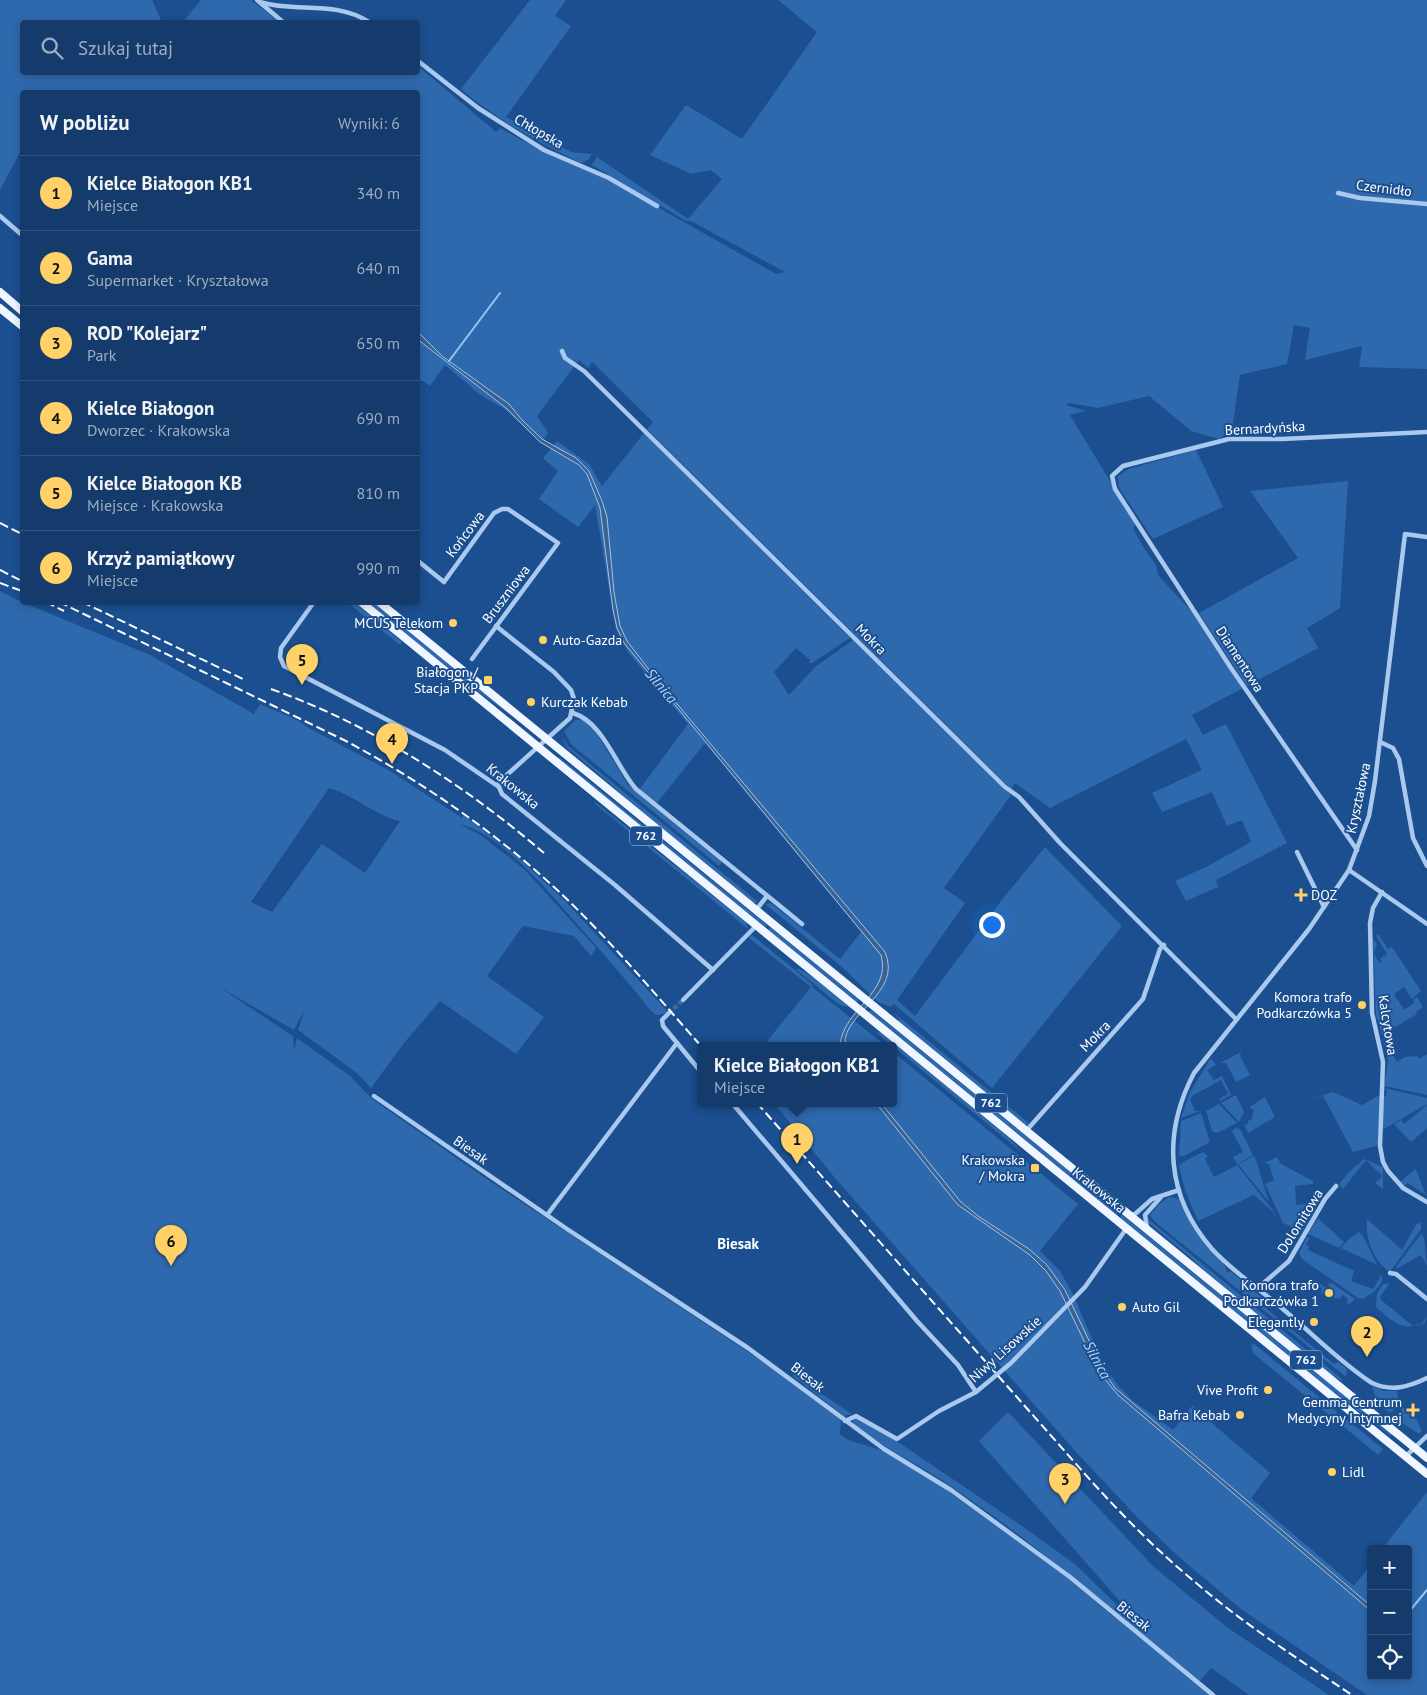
<!DOCTYPE html>
<html lang="pl">
<meta charset="utf-8">
<style>
:root{--surface:#143b6b;--page:#1d4271;--text:#f1f3f6;--muted:#9dadc1;--line:#33557e;--accent:#ffd166}
body{margin:0;font-family:"PT Sans",sans-serif;background:var(--page);color:var(--text)}
.controls{position:absolute;right:15px;bottom:15px;display:grid;overflow:hidden;border-radius:5px;box-shadow:0 2px 8px #0003}
.controls button{width:45px;height:45px;display:grid;place-items:center;padding:0;border:0;border-bottom:1px solid var(--line);background:var(--surface);color:var(--text);font:25px sans-serif}
.you{position:absolute;left:991px;top:924px;width:18px;height:18px;margin:-12px;border:4px solid #fff;border-radius:50%;background:#1a73e8;box-shadow:0 0 0 8px #1a73e833}
.badge{display:grid;place-items:center;width:32px;height:32px;border-radius:50%;background:var(--accent);color:#111;font-size:16px;font-weight:700}
.pin{position:absolute;translate:-50% -41px;filter:drop-shadow(0 1px 2px #0008)}
.pin::after{content:'';position:absolute;top:26px;width:18px;height:15px;background:inherit;clip-path:polygon(0 0,100% 0,50% 100%)}
.popup{position:absolute;left:697px;top:1042px;width:200px;height:65px;box-sizing:border-box;display:grid;place-content:center;border-radius:5px;background:var(--surface);filter:drop-shadow(0 1px 4px #0005);font-size:16px;white-space:nowrap;color:var(--muted)}
.popup b{font-size:19px;color:var(--text)}
.popup::after{content:'';position:absolute;left:50%;top:100%;margin-left:-10px;border:10px solid transparent;border-top-color:var(--surface)}
.list{margin:0;padding:0;list-style:none}
h2{display:flex;justify-content:space-between;align-items:center;height:65px;margin:0;padding:0 20px;font-size:21px}
h2 small{font-size:16px;font-weight:400;color:var(--muted)}
.list li{display:grid;grid-template-columns:32px 1fr auto;gap:15px;align-items:center;box-sizing:border-box;height:75px;padding:0 20px;border-top:1px solid var(--line)}
.list b{display:block;font-size:19px;white-space:nowrap}
.list p{margin:0;font-size:16px;white-space:nowrap;color:var(--muted)}
.list em{font-size:16px;font-style:normal;color:var(--muted)}
.icon{flex:none;width:28px;height:28px;fill:none;stroke:currentColor;stroke-width:2;stroke-linecap:round;stroke-linejoin:round}
.map{position:relative;flex:none;width:1427px;height:1695px;overflow:hidden}
.search{position:absolute;background:var(--surface);box-shadow:0 2px 8px #0003;left:20px;top:20px;width:400px;height:55px;display:flex;align-items:center;gap:12px;box-sizing:border-box;padding:0 18px;border-radius:5px;color:var(--muted);font-size:19px}
.panel{position:absolute;background:var(--surface);box-shadow:0 2px 8px #0003;left:20px;top:90px;width:400px;height:515px;border-radius:5px}
.map>svg:first-child{display:block}
.green{fill:#2e69ad;fill-rule:evenodd}
.water{fill:#3c6290;stroke:#9cc4f0}
.lines{fill:none;stroke-linecap:round;stroke-linejoin:round}
.stream{stroke:#9cc4f0;stroke-width:2}
.minor-tunnel{stroke:#3d69a0;stroke-width:4.5;stroke-dasharray:4.5 2;stroke-linecap:butt}
.minor{stroke:#a9c9ee;stroke-width:4.5}
.primary{stroke:#f0f6ff;stroke-width:8}
.rail{stroke:#fff;stroke-width:2;stroke-dasharray:9 4;stroke-linecap:butt}
.poi-dot{fill:#ffd166;stroke:#1b4f8f;stroke-width:2}
.labels{text-anchor:middle;stroke-width:4;stroke-linejoin:round;paint-order:stroke}
.shield{fill:#1b4f8f;stroke:#bbcadd;stroke-width:1}
.shield-label{font-size:12px;font-weight:bold;fill:#fff}
.street-label{font-size:14px;fill:#fff;stroke:#1b4f8f}
.poi-label{font-size:14px;fill:#fff;stroke:#1b4f8f;text-anchor:end}
.water-label{font-size:15px;font-style:italic;fill:#b5d3f5;stroke:#1b4f8f}
.neighbourhood-label{font-size:15px;font-weight:bold;fill:#fff;stroke:#1b4f8f}
</style>
<div class="map">
<svg width="1427" height="1695" viewBox="0 0 1427 1695">
<rect width="100%" height="100%" fill="#1b4f8f"/>
<g class="green">
<path d="M0 0H152L162 22H22V72H418V66L496 132 500 128 540 150 608 179 776 274 785 272 689 220 688 222 592 165 597 157 688 219 722 179 711 170 691 174 650 155 686 105 742 139 817 32 778 0H1427V369L1359 367 1362 346 1305 360 1310 328 1294 325 1287 364 1240 375 1232 430 1219 439 1191 431 1149 396 1098 408 1069 403 1066 405 1086 411 1070 415 1136 524 1133 528 1142 545 1156 565 1158 575 1194 614 1243 688 1192 715 1203 735 1226 724 1287 843 1216 880 1218 887 1186 901 1175 881 1208 866 1251 842 1242 820 1227 826 1212 792 1162 812 1152 793 1202 770 1186 739 1050 808 1015 783 1011 789 647 429 653 422 592 362 588 368 579 360 537 416 548 433 541 443 506 410 479 394 445 365 430 386 418 378V92H22V149L0 190Z"/>
<path d="M201 0H251L279 22H183Z"/>
<path d="M530 0H566L555 16 571 26 506 117 571 152 592 154 588 160 581 163C538 142 497 120 461 89Z"/>
<path d="M644 433 850 638 812 663H809L810 660 796 648 774 672 789 695 815 667 853 640 1011 795 944 888 965 903 897 1000 915 1016 1001 901 1045 847 1122 926 992 1088 894 1004 891 1007 878 1002 842 967 765 904 771 903 840 959 861 932 705 743 656 804 639 790 688 724 628 652 616 630 595 505 578 527 539 499 558 471 543 458 557 441 589 464 602 486Z"/>
<path d="M1196 450 1223 507 1153 539 1119 488 1118 476 1129 469Z"/>
<path d="M1348 481 1340 608 1307 628 1318 648 1247 686 1199 613 1298 558 1250 491Z"/>
<path d="M0 591 22 602 150 655 254 714 260 704C273 711 297 717 307 727L390 771 462 818 464 815 520 859 564 900 669 1013 656 1015 651 1011C628 981 602 953 577 924 547 891 503 834 459 824L479 834 524 869 596 948 591 956 574 936 523 926 487 976 544 1017 516 1054 440 1001 404 1043 371 1088 357 1073 298 1030 305 1009 294 1030 219 987 293 1036 294 1051 297 1038 350 1076 372 1099 488 1180 786 1377 841 1420 840 1434 848 1440 881 1450 937 1483 1068 1578 1114 1617 1118 1616C1062 1567 1002 1520 940 1479 911 1460 880 1446 853 1424V1420L856 1418 895 1440 1025 1528 1076 1565 1118 1606H1124L979 1441 1008 1412 1154 1567 1228 1628 1329 1695H1249L1211 1668 1199 1682 1211 1695H0ZM329 788C355 795 375 816 400 821L365 873 322 844 272 912 251 902Z"/>
<path d="M348 603H356L402 642 400 645Z"/>
<path d="M367 603H374L528 728 461 679Z"/>
<path d="M576 720H584L592 726 628 785 722 862 719 866 571 744 564 731Z"/>
<path d="M561 736 568 746 758 902 752 903 633 805 608 782 566 747Z"/>
<path d="M559 757 767 925 764 928 557 758Z"/>
<path d="M595 802 746 922 748 929 594 803Z"/>
<path d="M770 927 859 1000 856 1003 768 930Z"/>
<path d="M751 934 813 985 812 987 885 1045H764L811 987 749 938Z"/>
<path d="M1378 934 1388 949 1392 947 1421 991 1412 999 1404 987 1394 994 1404 1010 1414 1003 1413 1000 1417 997 1423 1007 1416 1012 1417 1014 1382 1035 1376 1015 1373 939 1377 944 1374 953 1379 963 1382 961 1380 959 1387 954 1376 936Z"/>
<path d="M797 968 813 977 851 1008 838 1004 797 970Z"/>
<path d="M871 1010 1120 1212 1117 1216 868 1013Z"/>
<path d="M893 1012 1030 1124 1025 1125 899 1023V1019Z"/>
<path d="M880 1032 1008 1137 1023 1153 877 1033Z"/>
<path d="M1385 1037 1389 1049 1397 1062 1405 1057 1417 1056 1419 1059 1427 1054V1095L1384 1086 1388 1061 1383 1040Z"/>
<path d="M893 1052 1078 1204 1040 1251 1060 1271 1072 1292 1103 1364 1117 1384 1132 1400 1173 1430 1192 1406 1270 1473 1251 1498 1354 1586 1371 1564V1676H1408V1549H1382L1427 1492V1695H1367L1241 1609 1179 1557 1137 1517 1076 1452 835 1178 774 1103H893Z"/>
<path d="M1241 1052 1240 1056 1250 1075 1236 1082 1226 1063H1220Z"/>
<path d="M1211 1058 1216 1065 1207 1070 1214 1080 1222 1076 1231 1095 1220 1101 1219 1099 1228 1094 1221 1080 1192 1096 1190 1099 1195 1111H1200L1181 1118 1190 1092Z"/>
<path d="M1384 1088 1427 1098V1104L1382 1130 1383 1097 1386 1096 1387 1091Z"/>
<path d="M1333 1092 1362 1105 1380 1095 1378 1144 1376 1146 1353 1152 1323 1096 1306 1101Z"/>
<path d="M1236 1095 1244 1112 1239 1122 1221 1103Z"/>
<path d="M1265 1097 1275 1117 1248 1133 1244 1125H1247L1249 1120H1251L1254 1110 1250 1108 1251 1106Z"/>
<path d="M1219 1104 1237 1123 1217 1133 1212 1131 1206 1111Z"/>
<path d="M1427 1105V1128L1411 1142 1394 1124 1401 1120 1404 1124Z"/>
<path d="M1201 1113 1210 1142 1184 1156H1179L1181 1121Z"/>
<path d="M1236 1128 1240 1129 1253 1155 1237 1164 1233 1157 1243 1152 1232 1131Z"/>
<path d="M1203 1152 1208 1156 1205 1159 1214 1177 1237 1165 1272 1209 1279 1221 1272 1211 1254 1195 1198 1221 1185 1190 1179 1166 1185 1161Z"/>
<path d="M1254 1156 1256 1160 1269 1202 1238 1164Z"/>
<path d="M1277 1157 1281 1164 1313 1181V1184L1295 1186 1296 1205 1315 1203V1210L1302 1232 1283 1223 1265 1184 1274 1180 1269 1164 1264 1163Z"/>
<path d="M1364 1159 1383 1167V1189L1375 1183 1382 1176 1366 1160 1343 1189 1339 1184 1349 1172Z"/>
<path d="M1415 1169 1417 1172 1426 1195 1408 1183 1403 1186 1400 1182Z"/>
<path d="M1169 1197 1179 1199 1193 1228 1208 1248 1223 1263 1228 1273 1230 1271 1265 1300 1263 1306 1334 1364 1338 1362 1347 1369 1346 1377 1154 1221 1150 1215 1158 1205Z"/>
<path d="M1122 1215 1392 1434 1391 1436 1328 1389 1120 1218Z"/>
<path d="M1147 1218 1343 1380 1342 1381 1329 1374 1208 1275 1190 1257 1150 1224Z"/>
<path d="M1318 1218 1344 1242 1339 1248 1308 1234Z"/>
<path d="M1367 1219 1402 1250 1417 1223 1419 1224 1421 1221V1229L1390 1272C1373 1261 1365 1238 1367 1219Z"/>
<path d="M1359 1232 1362 1234 1377 1265 1341 1248 1350 1238Z"/>
<path d="M1421 1234 1424 1238 1427 1266 1421 1255 1398 1268 1396 1267Z"/>
<path d="M1307 1237 1310 1238 1306 1245 1309 1246 1308 1250 1354 1271 1351 1281 1373 1289 1382 1274V1282L1375 1291 1363 1299 1358 1298 1302 1259 1299 1253Z"/>
<path d="M1317 1281 1327 1289 1330 1288 1328 1285 1332 1283 1355 1299 1349 1304 1346 1302 1348 1299 1343 1295 1339 1299 1334 1298 1329 1290 1325 1295 1321 1292 1322 1288 1316 1285Z"/>
<path d="M1390 1283 1380 1297 1381 1300 1413 1326 1422 1323 1427 1316 1425 1323C1402 1332 1393 1322 1376 1307L1377 1293 1383 1284Z"/>
<path d="M1253 1343 1337 1412 1335 1420 1254 1354 1251 1347Z"/>
<path d="M795 1373 815 1385 814 1389 852 1414 844 1416 793 1376Z"/>
<path d="M1372 1386 1384 1391H1397L1399 1405 1390 1413 1378 1404Z"/>
<path d="M1401 1405 1417 1420 1422 1431 1419 1434 1402 1423Z"/>
<path d="M1339 1413 1383 1449 1378 1455 1338 1422Z"/>
</g>
<g class="water">
<path d="M418 332 442 356 509 404 522 420 542 439 576 458 589 471 602 501 607 517 614 592 620 626 627 641 657 680 885 952C903 994 842 1013 845 1045H840C844 1008 892 993 881 955L624 643 617 628 613 610 600 508 587 474 579 465 540 442 506 408 421 342 418 339Z"/>
<path d="M876 1103H881L960 1201 978 1216 1029 1249 1046 1264 1065 1290 1103 1370 1115 1388 1371 1606V1611L1118 1395 1099 1372 1060 1291 1046 1271 1030 1255 958 1205Z"/>
</g>
<g class="lines">
<g class="stream">
<path d="M449 361 500 293"/>
<path d="M1408 1613 1427 1590"/>
</g>
<path class="minor-tunnel" d="M669 1013 683 1000"/>
<g class="minor">
<path d="M257 0 283 22"/>
<path d="M260 2C297 13 335 0 369 22"/>
<path d="M418 61 478 108 544 150 609 178 657 206"/>
<path d="M1338 193 1360 198 1427 204"/>
<path d="M0 216 22 235"/>
<path d="M562 351 565 358 584 371 1005 787 1019 797 1060 843 1236 1019"/>
<path d="M1427 537 1405 534 1375 781 1369 816 1349 870 1309 929 1194 1073C1162 1134 1166 1196 1212 1249 1233 1272 1261 1290 1284 1310 1313 1334 1341 1363 1372 1383 1392 1392 1408 1387 1427 1378"/>
<path d="M418 561 444 582 494 513 502 509H508L558 543 472 659"/>
<path d="M314 602 281 648 280 657 284 666 445 750 499 787 502 794 615 885 713 970"/>
<path d="M496 626 554 672 571 690 574 699 570 718 499 782V787"/>
<path d="M573 713C604 723 615 765 636 789L802 924"/>
<path d="M1380 742 1393 748 1399 759 1413 838 1427 866"/>
<path d="M1357 850 1231 668 1115 489 1112 476 1123 466 1229 439H1282L1427 432"/>
<path d="M1297 852 1324 907"/>
<path d="M1349 870 1427 924"/>
<path d="M1382 892 1373 908 1370 923 1372 1013 1383 1062 1380 1146 1383 1162 1388 1171 1403 1188 1427 1202"/>
<path d="M756 910 767 896"/>
<path d="M683 1000 756 926"/>
<path d="M669 1013 662 1020 663 1026 701 1072"/>
<path d="M374 1096 567 1229 748 1348 884 1449 951 1490 1070 1577 1213 1695"/>
<path d="M732 1103 917 1321 958 1365 976 1392"/>
<path d="M1026 1131 1143 999 1160 949 1164 945"/>
<path d="M547 1215 677 1043"/>
<path d="M1130 1215 1135 1214 1152 1199 1179 1190"/>
<path d="M1147 1227 1145 1215 1161 1197"/>
<path d="M1390 1273 1396 1274 1427 1299"/>
<path d="M1258 1288 1289 1261 1325 1199 1336 1186"/>
<path d="M845 1421 856 1416 897 1439 939 1411 976 1392 1011 1363 1085 1287 1126 1229"/>
<path d="M1405 1457 1427 1436"/>
</g>
<g class="primary">
<path d="M0 292 22 311"/>
<path d="M0 308 22 326"/>
<path d="M361 602 1427 1474"/>
<path d="M379 602 1427 1458"/>
</g>
<g class="rail">
<path d="M0 523 22 534"/>
<path d="M0 570 22 581"/>
<path d="M0 583 22 591"/>
<path d="M46 602 64 611"/>
<path d="M59 602 346 741C422 782 491 829 554 887 607 936 653 992 701 1046"/>
<path d="M82 602 243 679"/>
<path d="M271 689C372 725 463 784 544 853"/>
<path d="M757 1103 1084 1473C1119 1512 1155 1549 1195 1582 1244 1624 1298 1659 1352 1695"/>
</g>
</g>
<g class="poi-dot">
<circle cx="453" cy="623" r="5"/>
<circle cx="543" cy="640" r="5"/>
<rect x="483" y="675" width="10" height="10" rx="2.5"/>
<circle cx="531" cy="702" r="5"/>
<path d="M1298.5 887.5h5v5h5v5h-5v5h-5v-5h-5v-5h5z"/>
<circle cx="1362" cy="1005" r="5"/>
<rect x="1030" y="1163" width="10" height="10" rx="2.5"/>
<circle cx="1329" cy="1293" r="5"/>
<circle cx="1122" cy="1307" r="5"/>
<circle cx="1314" cy="1322" r="5"/>
<circle cx="1268" cy="1390" r="5"/>
<path d="M1410.5 1402.5h5v5h5v5h-5v5h-5v-5h-5v-5h5z"/>
<circle cx="1240" cy="1415" r="5"/>
<circle cx="1332" cy="1472" r="5"/>
</g>
<g class="labels">
<g class="shield">
<rect x="630" y="826.5" width="32" height="19" rx="4"/>
<rect x="975" y="1093.5" width="32" height="19" rx="4"/>
<rect x="1290" y="1350.5" width="32" height="19" rx="4"/>
</g>
<g class="shield-label">
<text x="646" y="840">762</text>
<text x="991" y="1107">762</text>
<text x="1306" y="1364">762</text>
</g>
<g class="street-label">
<text transform="translate(539 131) rotate(30)" y="5">Chłopska</text>
<text transform="translate(1384 188) rotate(7)" y="5">Czernidło</text>
<text transform="translate(1265 428) rotate(-3)" y="5">Bernardyńska</text>
<text transform="translate(465 534) rotate(-53)" y="5">Końcowa</text>
<text transform="translate(506 594) rotate(-53)" y="5">Bruszniowa</text>
<text transform="translate(871 639) rotate(45)" y="5">Mokra</text>
<text transform="translate(1240 659) rotate(57)" y="5">Diamentowa</text>
<text transform="translate(513 786) rotate(39)" y="5">Krakowska</text>
<text transform="translate(1358 798) rotate(-78)" y="5">Kryształowa</text>
<text transform="translate(1388 1025) rotate(81)" y="5">Kalcytowa</text>
<text transform="translate(1095 1036) rotate(-46)" y="5">Mokra</text>
<text transform="translate(471 1150) rotate(35)" y="5">Biesak</text>
<text transform="translate(1099 1190) rotate(39)" y="5">Krakowska</text>
<text transform="translate(1300 1221) rotate(-58)" y="5">Dolomitowa</text>
<text transform="translate(1005 1349) rotate(-42)" y="5">Niwy Lisowskie</text>
<text transform="translate(808 1377) rotate(38)" y="5">Biesak</text>
<text transform="translate(1134 1616) rotate(39)" y="5">Biesak</text>
</g>
<g class="poi-label">
<text x="443" y="628">MCUS Telekom</text>
<text x="553" y="645" text-anchor="start">Auto-Gazda</text>
<text x="478" y="677">Białogon /<tspan x="478" dy="16">Stacja PKP</tspan></text>
<text x="541" y="707" text-anchor="start">Kurczak Kebab</text>
<text x="1311" y="900" text-anchor="start">DOZ</text>
<text x="1352" y="1002">Komora trafo<tspan x="1352" dy="16">Podkarczówka 5</tspan></text>
<text x="1025" y="1165">Krakowska<tspan x="1025" dy="16">/ Mokra</tspan></text>
<text x="1319" y="1290">Komora trafo<tspan x="1319" dy="16">Podkarczówka 1</tspan></text>
<text x="1132" y="1312" text-anchor="start">Auto Gil</text>
<text x="1304" y="1327">Elegantly</text>
<text x="1258" y="1395">Vive Profit</text>
<text x="1402" y="1407">Gemma Centrum<tspan x="1402" dy="16">Medycyny Intymnej</tspan></text>
<text x="1230" y="1420">Bafra Kebab</text>
<text x="1342" y="1477" text-anchor="start">Lidl</text>
</g>
<g class="water-label">
<text transform="translate(661 686) rotate(50)" y="5">Silnica</text>
<text transform="translate(1097 1360) rotate(62)" y="5">Silnica</text>
</g>
<g class="neighbourhood-label">
<text x="738" y="1249">Biesak</text>
</g>
</g>
</svg>
<div class="controls">
<button>+</button>
<button>−</button>
<button><svg class="icon" aria-label="locate" viewBox="0 0 24 24"><circle cx="12" cy="12" r="6"/><path d="M12 2v4M12 18v4M2 12h4M18 12h4"/></svg></button>
</div>
<div class="you"></div>
<div class="pin badge" style="left:797px;top:1164px">1</div>
<div class="popup"><b>Kielce Białogon KB1</b>Miejsce</div>
<div class="pin badge" style="left:1367px;top:1357px">2</div>
<div class="pin badge" style="left:1065px;top:1504px">3</div>
<div class="pin badge" style="left:392px;top:764px">4</div>
<div class="pin badge" style="left:302px;top:685px">5</div>
<div class="pin badge" style="left:171px;top:1266px">6</div>
<div class="search"><svg class="icon" aria-label="search" viewBox="0 0 24 24"><circle cx="10" cy="10" r="6"/><path d="M15 15l6 6"/></svg>Szukaj tutaj</div>
<section class="panel">
<h2>W pobliżu<small>Wyniki: 6</small></h2>
<ul class="list">
<li><span class="badge">1</span><div><b>Kielce Białogon KB1</b><p>Miejsce</p></div><em>340 m</em></li>
<li><span class="badge">2</span><div><b>Gama</b><p>Supermarket · Kryształowa</p></div><em>640 m</em></li>
<li><span class="badge">3</span><div><b>ROD &quot;Kolejarz&quot;</b><p>Park</p></div><em>650 m</em></li>
<li><span class="badge">4</span><div><b>Kielce Białogon</b><p>Dworzec · Krakowska</p></div><em>690 m</em></li>
<li><span class="badge">5</span><div><b>Kielce Białogon KB</b><p>Miejsce · Krakowska</p></div><em>810 m</em></li>
<li><span class="badge">6</span><div><b>Krzyż pamiątkowy</b><p>Miejsce</p></div><em>990 m</em></li>
</ul>
</section>
</div>
